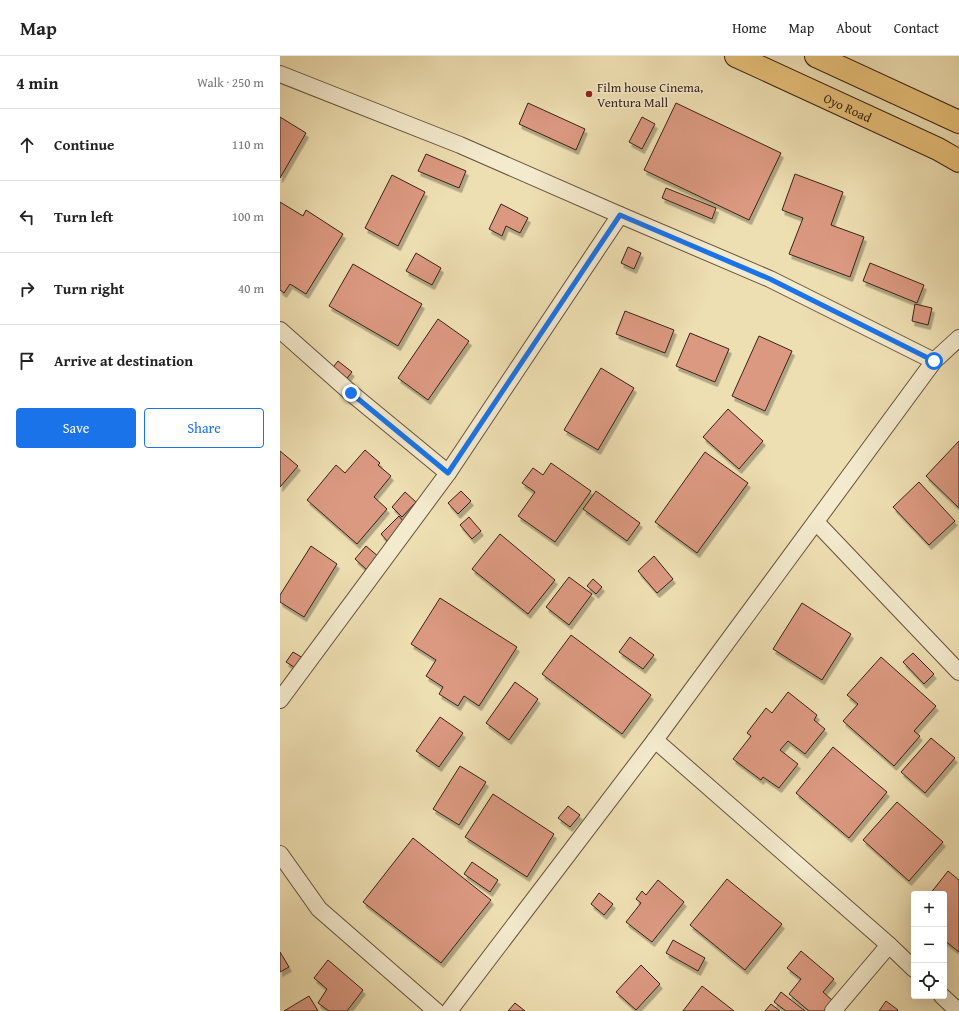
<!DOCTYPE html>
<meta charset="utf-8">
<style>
:root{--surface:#fff;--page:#f6f6f6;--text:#222;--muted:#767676;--line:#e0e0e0;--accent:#1a73e8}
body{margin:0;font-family:"Gentium Book Plus",serif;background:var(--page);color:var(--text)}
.controls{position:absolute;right:12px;bottom:12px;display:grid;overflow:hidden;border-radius:4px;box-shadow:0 4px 16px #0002}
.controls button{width:36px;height:36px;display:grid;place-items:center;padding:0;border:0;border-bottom:1px solid var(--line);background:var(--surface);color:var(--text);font:20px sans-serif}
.stop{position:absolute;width:12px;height:12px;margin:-9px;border:3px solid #1a73e8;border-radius:50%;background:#fff}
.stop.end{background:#1a73e8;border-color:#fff;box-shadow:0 1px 4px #0008}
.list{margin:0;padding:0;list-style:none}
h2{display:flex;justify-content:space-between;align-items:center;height:52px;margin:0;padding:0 16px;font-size:17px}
h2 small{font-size:13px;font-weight:400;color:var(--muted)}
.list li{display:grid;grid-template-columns:26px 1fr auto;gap:12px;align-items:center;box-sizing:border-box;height:72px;padding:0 16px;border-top:1px solid var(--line)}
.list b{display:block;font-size:15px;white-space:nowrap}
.list em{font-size:13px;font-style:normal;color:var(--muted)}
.actions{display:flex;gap:8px;padding:12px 16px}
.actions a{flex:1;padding:9px 0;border:1px solid var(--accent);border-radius:4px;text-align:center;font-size:14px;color:var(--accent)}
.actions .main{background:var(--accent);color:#fff}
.icon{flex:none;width:22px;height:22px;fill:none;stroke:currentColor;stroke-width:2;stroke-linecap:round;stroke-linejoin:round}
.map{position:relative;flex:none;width:679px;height:955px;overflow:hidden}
header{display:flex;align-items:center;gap:24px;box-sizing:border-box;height:56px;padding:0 20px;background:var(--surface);border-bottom:1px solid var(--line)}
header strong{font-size:19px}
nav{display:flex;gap:22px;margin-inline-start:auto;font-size:14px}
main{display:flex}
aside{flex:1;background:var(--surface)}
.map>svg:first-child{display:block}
.building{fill:#db9981;stroke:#392315;filter:url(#shadow)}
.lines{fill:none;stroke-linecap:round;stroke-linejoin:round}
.street-casing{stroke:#66523c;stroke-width:18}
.primary-casing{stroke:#392315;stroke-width:24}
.street{stroke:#f4eacd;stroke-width:16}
.primary{stroke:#e7c079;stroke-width:22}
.route{stroke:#1a73e8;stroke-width:5}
.poi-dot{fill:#8f2418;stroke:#f4eacd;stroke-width:1.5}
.labels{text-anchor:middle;stroke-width:3;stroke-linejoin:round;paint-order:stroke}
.poi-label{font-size:13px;fill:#392315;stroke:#f4eacd;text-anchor:start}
.street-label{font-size:13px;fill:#392315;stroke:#f4eacd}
</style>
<header>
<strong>Map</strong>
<nav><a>Home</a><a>Map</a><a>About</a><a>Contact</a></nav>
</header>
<main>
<aside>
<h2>4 min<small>Walk · 250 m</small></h2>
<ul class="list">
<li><svg class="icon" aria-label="ahead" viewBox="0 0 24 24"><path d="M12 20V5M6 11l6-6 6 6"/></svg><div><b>Continue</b></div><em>110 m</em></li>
<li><svg class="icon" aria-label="left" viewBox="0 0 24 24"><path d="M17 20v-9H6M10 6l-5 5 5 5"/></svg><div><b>Turn left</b></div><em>100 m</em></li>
<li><svg class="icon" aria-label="right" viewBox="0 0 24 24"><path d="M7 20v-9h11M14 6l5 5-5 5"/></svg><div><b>Turn right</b></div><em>40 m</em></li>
<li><svg class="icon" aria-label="arrive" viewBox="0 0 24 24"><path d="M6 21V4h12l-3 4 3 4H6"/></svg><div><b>Arrive at destination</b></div></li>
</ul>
<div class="actions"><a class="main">Save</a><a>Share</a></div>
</aside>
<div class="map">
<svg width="679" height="955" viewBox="0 0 679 955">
<defs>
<filter id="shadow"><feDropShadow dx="2.5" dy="4.5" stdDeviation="0" flood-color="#0004"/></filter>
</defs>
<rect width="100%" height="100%" fill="#eedfb2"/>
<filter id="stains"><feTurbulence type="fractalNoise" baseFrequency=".005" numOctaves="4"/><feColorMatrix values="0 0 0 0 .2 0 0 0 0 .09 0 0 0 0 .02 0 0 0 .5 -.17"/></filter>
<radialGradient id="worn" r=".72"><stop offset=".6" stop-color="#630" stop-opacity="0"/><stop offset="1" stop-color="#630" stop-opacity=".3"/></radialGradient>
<g class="building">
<path d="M248 47 305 73 296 94 239 68Z"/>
<path d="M396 47 501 97 469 164 364 114Z"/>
<path d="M0 61 26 77 0 122Z"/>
<path d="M362 61 375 68 362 93 349 86Z"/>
<path d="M146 98 186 115 179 132 138 115Z"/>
<path d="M515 118 563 136 551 169 584 181 570 221 509 198 523 162 502 154Z"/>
<path d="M112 119 145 136 118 190 85 172Z"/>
<path d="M386 132 436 152 432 163 382 142Z"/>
<path d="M0 146 23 160 26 154 63 178 26 238 10 228 4 237 0 234Z"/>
<path d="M221 148 248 162 240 177 226 170 222 180 209 173Z"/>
<path d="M348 191 361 197 354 213 341 207Z"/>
<path d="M136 197 161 212 152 229 126 215Z"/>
<path d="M590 207 644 229 637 247 583 225Z"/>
<path d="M73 208 142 248 118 290 49 250Z"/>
<path d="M635 248 652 252 648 269 632 265Z"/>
<path d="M345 255 394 274 385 297 336 278Z"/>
<path d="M158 263 189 285 148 344 118 322Z"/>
<path d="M410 277 449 293 435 326 396 310Z"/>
<path d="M479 280 512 295 485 355 452 340Z"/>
<path d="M58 305 72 316 64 326 50 315Z"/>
<path d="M321 312 354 332 318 394 284 374Z"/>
<path d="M448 353 483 385 459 413 423 381Z"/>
<path d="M679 385V452L646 420Z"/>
<path d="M85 394 100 407 98 409 111 420 94 441 107 453 77 488 27 444 56 409 65 417Z"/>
<path d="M0 395 18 410 0 431Z"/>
<path d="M425 396 468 427 417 497 375 466Z"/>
<path d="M271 407 311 435 275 486 238 460 255 436 242 427 253 412 263 419Z"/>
<path d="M639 426 675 465 649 489 613 451Z"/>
<path d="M181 435 191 445 178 458 168 447Z"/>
<path d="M316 435 360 467 347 485 303 453Z"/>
<path d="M125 436 136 446 122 461 112 451Z"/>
<path d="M119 460 127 470 109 487 101 478Z"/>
<path d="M189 461 201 475 192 483 180 469Z"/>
<path d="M220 478 275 524 248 558 192 513Z"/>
<path d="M31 490 57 508 24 561 0 546V539Z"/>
<path d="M86 490 99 501 87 514 75 503Z"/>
<path d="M374 500 393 523 377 537 358 515Z"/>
<path d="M289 521 312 538 289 569 266 551Z"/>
<path d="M313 523 322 531 316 538 307 530Z"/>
<path d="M160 542 237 591 199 650 184 640 178 650 159 638 163 631 146 620 156 604 131 588Z"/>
<path d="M522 547 571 578 542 624 493 593Z"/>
<path d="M291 579 371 639 342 678 262 618Z"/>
<path d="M350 581 374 599 363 613 339 596Z"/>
<path d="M13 596 23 602 17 613 6 606Z"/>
<path d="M633 597 654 618 644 628 623 606Z"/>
<path d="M601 601 656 650 634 675 640 680 614 710 563 665 578 648 567 639Z"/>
<path d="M235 626 258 643 229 684 206 667Z"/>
<path d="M508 636 537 659 534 664 545 673 525 698 508 685 500 694 518 708 499 732 483 721 481 724 453 703 471 680 467 677 486 652 492 657Z"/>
<path d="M160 661 183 677 159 711 136 695Z"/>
<path d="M651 682 675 702 645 737 621 716Z"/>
<path d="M553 691 607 736 569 782 516 737Z"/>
<path d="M180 710 206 726 179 769 153 753Z"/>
<path d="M213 738 274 778 247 821 185 781Z"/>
<path d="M617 746 663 786 629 825 583 784Z"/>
<path d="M288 750 300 759 290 771 278 762Z"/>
<path d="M133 782 211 844 161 907 83 846Z"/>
<path d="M192 806 218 824 210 836 184 818Z"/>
<path d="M668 815 679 824V896L664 884V838H650Z"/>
<path d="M447 823 502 868 465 914 410 869Z"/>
<path d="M378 824 404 846 372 886 346 866 361 847 356 843 362 835 366 839Z"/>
<path d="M319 837 333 848 324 859 311 848Z"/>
<path d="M393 884 425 902 418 915 386 897Z"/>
<path d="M521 895 554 923 543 936 553 945 545 955H529L509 938 521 923 507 912Z"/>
<path d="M0 896 9 911 0 916Z"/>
<path d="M48 904 83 934 67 955H49L38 947 47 933 34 922Z"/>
<path d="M361 909 380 928 356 954 336 936Z"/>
<path d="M422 930 454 955H403Z"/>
<path d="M501 936 525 955H506L494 946Z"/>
<path d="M29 940 38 955H4Z"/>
<path d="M606 945 618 954 617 955H599Z"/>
<path d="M235 947 245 955H228Z"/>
<path d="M491 948 500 955H485Z"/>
</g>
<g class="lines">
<defs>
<g id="street">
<path d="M0 18 180 89 340 159"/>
<path d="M0 274 71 337 168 417 340 159 490 223 654 305 679 282"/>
<path d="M536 466 679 616"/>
<path d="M0 644 168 417"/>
<path d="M375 684 609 889 634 913"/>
<path d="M0 798 39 853 156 955"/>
<path d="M662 940 678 955"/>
<path d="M169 955 375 684 654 305"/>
<path d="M553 955 609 889"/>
</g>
<g id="primary">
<path id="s1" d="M456 0 658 93 679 105"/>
<path d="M536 0 679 66"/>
</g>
</defs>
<use href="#street" class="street-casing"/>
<use href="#primary" class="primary-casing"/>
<use href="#street" class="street"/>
<use href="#primary" class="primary"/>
</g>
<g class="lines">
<path class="route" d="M71 337 168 417 340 159 490 223 654 305"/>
</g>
<circle class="poi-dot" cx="309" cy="38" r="4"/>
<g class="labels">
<g class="poi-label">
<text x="317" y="36">Film house Cinema,<tspan x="317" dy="15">Ventura Mall</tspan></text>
</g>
<g class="street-label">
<text dy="5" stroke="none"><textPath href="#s1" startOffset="123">Oyo Road</textPath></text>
</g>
</g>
<rect width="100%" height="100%" filter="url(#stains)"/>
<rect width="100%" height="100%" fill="url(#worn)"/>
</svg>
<div class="controls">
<button>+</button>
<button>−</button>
<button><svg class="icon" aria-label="locate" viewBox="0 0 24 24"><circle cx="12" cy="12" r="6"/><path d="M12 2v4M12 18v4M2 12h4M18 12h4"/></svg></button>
</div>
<div class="stop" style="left:654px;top:305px"></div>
<div class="stop end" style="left:71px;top:337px"></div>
</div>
</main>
